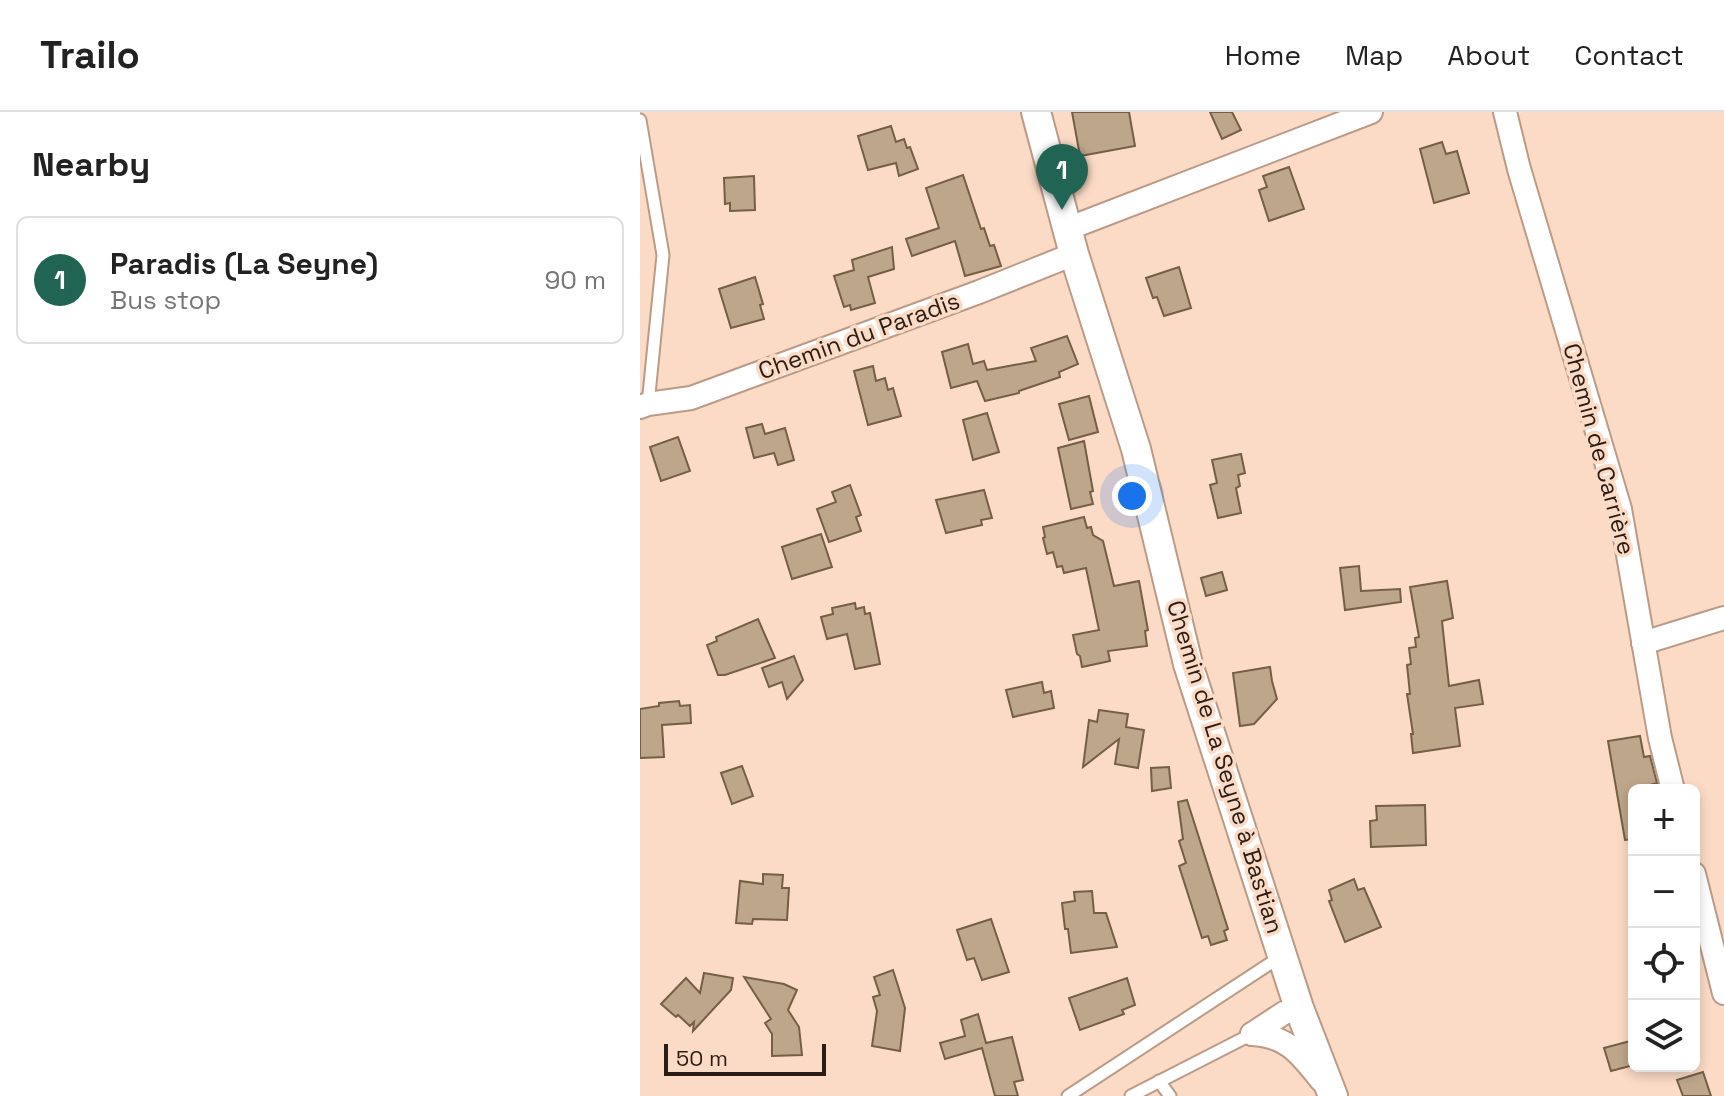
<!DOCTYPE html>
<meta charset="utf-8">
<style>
:root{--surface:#fff;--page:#f6f6f6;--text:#222;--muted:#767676;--line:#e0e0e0;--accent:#226453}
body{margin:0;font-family:"Space Grotesk",sans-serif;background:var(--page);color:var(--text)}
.controls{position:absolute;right:24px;bottom:24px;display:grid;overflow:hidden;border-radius:12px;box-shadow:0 4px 12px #0003}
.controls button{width:72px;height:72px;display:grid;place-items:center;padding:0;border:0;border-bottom:2px solid var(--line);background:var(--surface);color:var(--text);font:40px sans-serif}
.scale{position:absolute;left:24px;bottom:20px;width:162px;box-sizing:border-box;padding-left:8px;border:4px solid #291d15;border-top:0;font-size:22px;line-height:28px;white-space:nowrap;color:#291d15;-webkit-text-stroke:6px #fcdbc6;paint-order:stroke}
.you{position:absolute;left:492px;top:384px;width:28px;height:28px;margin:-20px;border:6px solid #fff;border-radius:50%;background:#1a73e8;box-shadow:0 0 0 12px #1a73e833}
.badge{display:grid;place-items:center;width:52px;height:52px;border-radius:50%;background:var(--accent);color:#fff;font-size:26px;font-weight:700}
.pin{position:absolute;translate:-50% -66px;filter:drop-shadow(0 2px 4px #0008)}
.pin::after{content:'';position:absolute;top:42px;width:28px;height:24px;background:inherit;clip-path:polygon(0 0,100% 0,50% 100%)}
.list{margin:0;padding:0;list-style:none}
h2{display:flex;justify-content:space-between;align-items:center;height:104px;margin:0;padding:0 32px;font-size:34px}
h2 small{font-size:26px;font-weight:400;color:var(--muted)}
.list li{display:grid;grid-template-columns:52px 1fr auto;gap:24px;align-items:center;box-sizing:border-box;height:128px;margin:0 16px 16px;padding:0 16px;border:2px solid var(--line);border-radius:12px}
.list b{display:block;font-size:30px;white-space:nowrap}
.list p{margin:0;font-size:26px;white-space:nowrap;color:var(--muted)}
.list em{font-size:26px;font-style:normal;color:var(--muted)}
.icon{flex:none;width:44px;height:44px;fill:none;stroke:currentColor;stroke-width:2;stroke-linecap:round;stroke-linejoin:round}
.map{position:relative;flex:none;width:1084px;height:984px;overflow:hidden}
header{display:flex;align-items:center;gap:48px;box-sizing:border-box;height:112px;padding:0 40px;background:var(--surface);border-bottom:2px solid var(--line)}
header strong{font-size:38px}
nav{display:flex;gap:44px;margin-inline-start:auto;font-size:28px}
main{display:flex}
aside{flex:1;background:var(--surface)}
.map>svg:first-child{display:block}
.building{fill:#bda68a;stroke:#745f46;stroke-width:2}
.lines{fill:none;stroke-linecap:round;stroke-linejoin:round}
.service-casing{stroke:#b99b87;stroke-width:15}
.minor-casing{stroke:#b99b87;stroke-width:26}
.tertiary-casing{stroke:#b99b87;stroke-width:32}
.service{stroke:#fff;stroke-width:11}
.minor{stroke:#fff;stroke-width:22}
.tertiary{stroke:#fff;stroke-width:28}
.labels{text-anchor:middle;stroke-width:7;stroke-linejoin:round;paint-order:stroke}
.street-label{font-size:24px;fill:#291d15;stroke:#fcdbc6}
</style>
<header>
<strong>Trailo</strong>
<nav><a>Home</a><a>Map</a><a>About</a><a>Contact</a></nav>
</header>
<main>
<aside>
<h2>Nearby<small></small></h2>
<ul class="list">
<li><span class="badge">1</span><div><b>Paradis (La Seyne)</b><p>Bus stop</p></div><em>90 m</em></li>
</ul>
</aside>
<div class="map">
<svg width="1084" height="984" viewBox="0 0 1084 984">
<rect width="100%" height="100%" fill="#fcdbc6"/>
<g class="building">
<path d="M432 0H489L495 34 440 44Z"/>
<path d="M570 0H592L601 18 582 27Z"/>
<path d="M251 14 256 30 264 27 267 36 270 35 278 57 259 64 256 51 228 58 218 24Z"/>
<path d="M802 30 806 42 817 39 829 81 794 91 780 37Z"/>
<path d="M649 55 664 97 629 109 619 78 627 75 623 64Z"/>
<path d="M323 63 341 117 344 116 350 134 354 133 361 154 325 164 315 129 272 144 266 127 299 116 286 76Z"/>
<path d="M114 64 115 98 90 99V91L85 92 84 66Z"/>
<path d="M252 135 254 157 228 165 235 191 211 198 210 193 204 195 194 164 214 158 212 148Z"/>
<path d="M539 155 551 196 524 204 517 185 513 186 506 166Z"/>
<path d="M115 165 123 192 120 193 124 207 91 216 79 177Z"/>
<path d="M427 224 438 252 419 260 420 265 379 279V281L345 289 337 269 311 276 302 240 328 232 333 252 344 249 347 258 396 249 391 236Z"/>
<path d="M233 254 236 269 245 266 248 278 253 276 261 304 228 313 214 259Z"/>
<path d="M449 284 458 320 429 328 419 292Z"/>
<path d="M347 301 359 340 333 348 323 308Z"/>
<path d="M122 312 125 322 145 316 154 348 138 353 134 341 114 346 106 316Z"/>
<path d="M38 325 50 359 21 369 10 335Z"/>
<path d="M444 329 453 379 450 380 453 392 431 397 418 336Z"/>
<path d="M601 342 605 361 598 363 600 374 596 376 601 401 578 406 570 373 577 371 572 348Z"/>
<path d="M210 373 221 403 216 405 221 419 189 430 177 397 196 390 192 380Z"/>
<path d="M344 378 352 406 341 408 342 413 306 421 296 388Z"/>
<path d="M444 405 447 416 451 415 453 423 463 429 474 474 499 469 508 518 505 519 507 534 468 539 470 549 442 555 440 544 437 542 433 523 459 518 446 456 424 461 422 454 417 455 413 440 407 442 403 426 405 425 403 415Z"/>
<path d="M181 422 192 455 152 467 142 435Z"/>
<path d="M719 454 721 479 760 477 761 490 705 498 700 456Z"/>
<path d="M582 460 587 478 566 484 561 466Z"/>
<path d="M807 469 813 506 802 509 809 574 839 568 843 592 815 596 820 634 773 641 771 622H773L767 582H770L767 553 771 552 769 536 776 535 775 526 779 525 770 475Z"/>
<path d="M215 491 216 497 224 495 225 502 230 501 240 552 215 557 207 522 187 527 181 505 193 502 192 496Z"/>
<path d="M118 507 135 546 85 563H78L67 533 77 529 76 525Z"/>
<path d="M154 544 163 568 147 587 142 570 129 575 122 556Z"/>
<path d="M630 555 632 569 637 587 614 612 600 614 593 561Z"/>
<path d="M402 570 404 581 411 579 414 596 373 605 366 578Z"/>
<path d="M39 589 40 594 50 593 51 611 22 613 24 645 0 646V597L19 594V591Z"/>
<path d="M459 598 488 602 486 615 504 618 498 656 475 652 479 627 443 655 449 608 457 610Z"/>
<path d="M1000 624 1004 645 1010 644 1017 671 1007 674 1008 678H994V727L985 728 968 629Z"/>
<path d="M102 654 113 684 92 692 81 661Z"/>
<path d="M529 655 531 676 512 679 511 656Z"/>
<path d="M547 688 588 817 584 819 587 828 571 833 568 824 562 826 539 754 546 751 539 729 543 727 538 690Z"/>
<path d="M785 693 786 733 731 735 730 709 737 708 736 694Z"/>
<path d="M123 762 143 763 142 776H149L147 808 113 807 112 812 96 811 100 769 123 772Z"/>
<path d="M714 767 718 778 724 776 741 815 705 830 689 789 692 788 689 778Z"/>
<path d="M452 779 454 801H466L477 835 431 841 428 817H425L422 791 435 789 434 780Z"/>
<path d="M351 807 369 860 342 868 334 846 327 848 317 818Z"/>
<path d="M253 858 265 896 260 939 232 934 237 899 233 885 240 883 234 865Z"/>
<path d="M64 861 93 866 91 878 53 919 54 910 50 914 38 903 36 905 21 892 46 866 60 881Z"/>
<path d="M104 865 144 872 157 878 148 898 159 915 162 943 132 944V922L125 911 131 907Z"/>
<path d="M487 866 495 893 482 898 484 902 440 918 429 886Z"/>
<path d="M338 902 346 931 372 925 383 968 374 970 378 984H355L342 936 305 947 300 931 325 924 321 908Z"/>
<path d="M994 928V953L971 959 964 936Z"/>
<path d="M1063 960 1071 984H1043L1037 968Z"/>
</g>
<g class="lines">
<defs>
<g id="service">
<path d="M0 8 23 143 8 292"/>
<path d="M519 969 530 984"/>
<path d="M428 984 640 845"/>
<path d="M491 984 612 922"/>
</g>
<g id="minor">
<path d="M865 0 879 57 980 397 1020 626 1033 678"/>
<path d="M427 117 731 0"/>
<path d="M0 295 8 292 51 286 339 180 434 142"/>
<path d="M1003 531 1084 506"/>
<path d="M1054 762 1084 881"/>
<path d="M612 922C648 924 660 942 681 968"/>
<path d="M612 922 644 901 659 896"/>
</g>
<path id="tertiary" d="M396 0 434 142 496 337 548 552 659 896 693 984"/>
</defs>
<use href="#service" class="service-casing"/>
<use href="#minor" class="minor-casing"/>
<use href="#tertiary" class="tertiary-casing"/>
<use href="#service" class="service"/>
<use href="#minor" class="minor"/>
<use href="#tertiary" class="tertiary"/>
</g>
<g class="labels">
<g class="street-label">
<text transform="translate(219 224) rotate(-20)" y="8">Chemin du Paradis</text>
<text transform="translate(959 337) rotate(75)" y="8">Chemin de Carrière</text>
<text transform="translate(585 655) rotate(73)" y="8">Chemin de La Seyne à Bastian</text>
</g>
</g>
</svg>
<div class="controls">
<button>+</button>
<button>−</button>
<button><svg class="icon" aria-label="locate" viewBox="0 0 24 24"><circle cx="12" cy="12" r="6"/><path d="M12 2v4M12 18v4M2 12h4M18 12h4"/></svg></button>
<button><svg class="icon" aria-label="layers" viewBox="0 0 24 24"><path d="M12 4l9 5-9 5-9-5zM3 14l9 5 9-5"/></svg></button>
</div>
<div class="scale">50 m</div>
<div class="you"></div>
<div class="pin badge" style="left:422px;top:98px">1</div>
</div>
</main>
